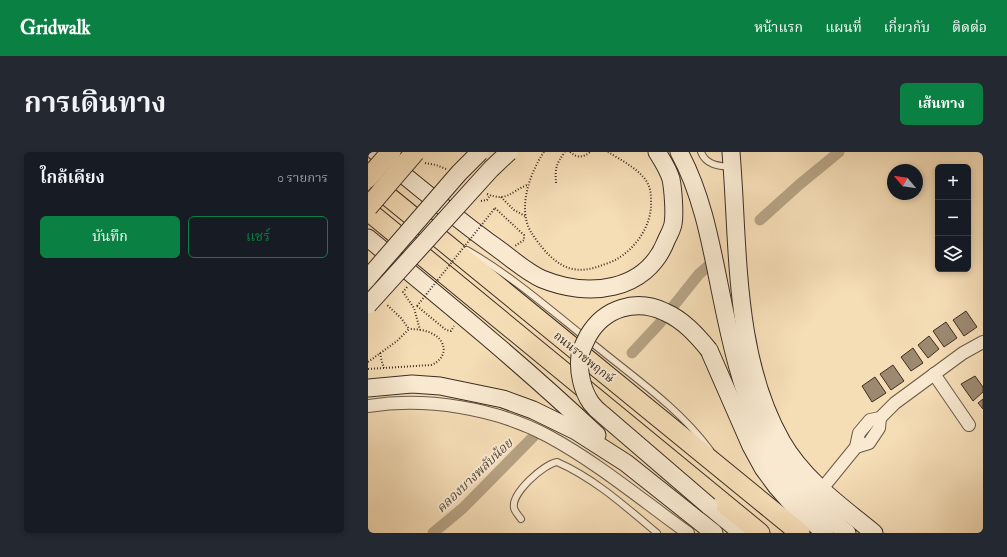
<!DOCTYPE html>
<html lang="th">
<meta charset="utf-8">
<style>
:root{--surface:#171b24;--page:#242831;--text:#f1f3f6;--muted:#9ea1a6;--line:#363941;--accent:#0b8043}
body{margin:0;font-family:"IM FELL Double Pica","Noto Serif Thai",serif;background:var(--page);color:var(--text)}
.controls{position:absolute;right:12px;top:12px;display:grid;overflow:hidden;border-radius:6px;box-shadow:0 2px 6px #0003}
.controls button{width:36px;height:36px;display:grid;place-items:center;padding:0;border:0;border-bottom:1px solid var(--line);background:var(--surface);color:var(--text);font:20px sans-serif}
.compass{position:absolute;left:519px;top:12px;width:36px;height:36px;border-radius:50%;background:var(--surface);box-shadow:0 2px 6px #0003;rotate:299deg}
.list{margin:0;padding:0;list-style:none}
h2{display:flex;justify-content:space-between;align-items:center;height:52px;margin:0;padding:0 16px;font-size:17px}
h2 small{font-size:13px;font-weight:400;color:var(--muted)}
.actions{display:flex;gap:8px;padding:12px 16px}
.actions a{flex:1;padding:9px 0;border:1px solid var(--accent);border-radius:6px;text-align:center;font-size:14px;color:var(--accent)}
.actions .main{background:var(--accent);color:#fff}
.icon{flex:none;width:22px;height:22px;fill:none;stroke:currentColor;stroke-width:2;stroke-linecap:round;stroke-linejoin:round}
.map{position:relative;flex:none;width:615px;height:381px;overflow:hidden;border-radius:6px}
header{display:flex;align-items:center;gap:24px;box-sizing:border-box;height:56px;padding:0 20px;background:var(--accent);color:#fff}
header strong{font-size:19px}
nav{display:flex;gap:22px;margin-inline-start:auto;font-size:14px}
.intro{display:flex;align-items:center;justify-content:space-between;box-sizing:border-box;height:96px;padding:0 24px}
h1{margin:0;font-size:28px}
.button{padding:10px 18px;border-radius:6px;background:var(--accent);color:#fff;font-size:14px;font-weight:700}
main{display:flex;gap:24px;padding:0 24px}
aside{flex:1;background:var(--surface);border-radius:6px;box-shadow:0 2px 6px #0003}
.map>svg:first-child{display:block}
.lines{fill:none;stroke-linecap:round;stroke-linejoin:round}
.canal{stroke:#b6a284;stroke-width:11}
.building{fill:#9c8970;stroke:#3c2e24}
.lane-casing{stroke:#6a5a48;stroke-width:8}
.street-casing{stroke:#6a5a48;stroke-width:14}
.secondary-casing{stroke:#3c2e24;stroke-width:19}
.primary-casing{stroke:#3c2e24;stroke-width:21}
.path{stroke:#3c2e24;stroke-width:2;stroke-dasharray:1 2;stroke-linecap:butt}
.lane{stroke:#f8e9d0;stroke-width:6}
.street{stroke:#f8e9d0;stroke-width:12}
.secondary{stroke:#f8e9d0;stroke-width:17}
.primary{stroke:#f5ddb6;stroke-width:19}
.secondary-bridge-casing{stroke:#3c2e24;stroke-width:19;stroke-linecap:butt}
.primary-bridge-casing{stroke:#3c2e24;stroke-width:21;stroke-linecap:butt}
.path-bridge{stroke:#3c2e24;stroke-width:2;stroke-dasharray:1 2;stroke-linecap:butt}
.secondary-bridge{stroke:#f8e9d0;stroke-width:17}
.primary-bridge{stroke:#f5ddb6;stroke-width:19}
.labels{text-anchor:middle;stroke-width:4;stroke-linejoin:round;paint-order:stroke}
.street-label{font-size:12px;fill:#3c2e24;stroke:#f8e9d0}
.water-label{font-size:13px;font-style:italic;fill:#5a4b3c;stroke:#f8e9d0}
</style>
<header>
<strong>Gridwalk</strong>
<nav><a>หน้าแรก</a><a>แผนที่</a><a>เกี่ยวกับ</a><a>ติดต่อ</a></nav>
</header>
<div class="intro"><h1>การเดินทาง</h1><a class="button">เส้นทาง</a></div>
<main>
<aside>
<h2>ใกล้เคียง<small>0 รายการ</small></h2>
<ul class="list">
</ul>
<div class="actions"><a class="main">บันทึก</a><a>แชร์</a></div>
</aside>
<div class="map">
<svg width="615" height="381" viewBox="0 0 615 381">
<rect width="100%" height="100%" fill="#f5ddb6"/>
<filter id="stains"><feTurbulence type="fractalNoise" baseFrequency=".005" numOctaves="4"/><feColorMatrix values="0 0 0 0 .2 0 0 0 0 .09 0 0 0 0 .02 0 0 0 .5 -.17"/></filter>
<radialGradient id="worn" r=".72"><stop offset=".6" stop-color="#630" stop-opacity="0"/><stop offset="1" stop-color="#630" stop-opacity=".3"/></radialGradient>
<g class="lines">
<g class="canal">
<path d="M392 68 432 32 471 0"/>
<path d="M264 201 291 172 331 122 346 109"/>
<path d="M65 381 95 356 166 284"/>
</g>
</g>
<g class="building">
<path d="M598 159 609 175 596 184 585 168Z"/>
<path d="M578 170 589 186 576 195 565 179Z"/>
<path d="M561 184 571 197 560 206 550 193Z"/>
<path d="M545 196 555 211 543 219 533 205Z"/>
<path d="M525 213 536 229 523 238 512 222Z"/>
<path d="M607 224 615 235V240L605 249 593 232Z"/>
<path d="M507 225 518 241 504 250 494 234Z"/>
<path d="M615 247V257L610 251Z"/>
</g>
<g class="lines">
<defs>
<g id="lane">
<path d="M333 0C338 13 350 14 363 15"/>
<path d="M99 98C146 125 187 162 229 195 268 227 312 257 342 298"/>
<path d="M153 367C151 364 147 360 146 356 143 341 176 312 189 310 226 326 258 355 289 381"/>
</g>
<g id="street">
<path d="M566 222 601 273"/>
<path d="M0 254C58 245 128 256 180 284 230 311 274 348 320 381"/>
<path d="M488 295 501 291 511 276 512 266"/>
<path d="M453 338 488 295 491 281 502 268 512 266 527 251 595 201 615 190"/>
</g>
<g id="secondary">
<path d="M8 0C48 33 87 66 129 96 143 106 158 120 174 127 220 146 278 140 298 89 300 84 304 78 305 72 307 62 305 37 303 27 300 17 294 8 289 0"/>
<path d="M311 0C333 40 342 87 351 132 362 187 374 245 400 294 418 329 450 356 479 381"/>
<path d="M363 0C371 95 365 204 414 290 436 328 473 354 506 381"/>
<path d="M0 86C78 150 156 214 229 283"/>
<path d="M341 198 383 294 395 316 409 335 424 352 457 381"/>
<path d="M0 236 44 232 72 234 135 247 165 258 208 279 258 311 346 381"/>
<path d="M341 354 374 381"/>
</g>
<g id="primary">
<path d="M0 28 432 381"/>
<path d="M0 59 392 381"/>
</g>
</defs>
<use href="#lane" class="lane-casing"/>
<use href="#street" class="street-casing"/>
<use href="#secondary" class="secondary-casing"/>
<use href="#primary" class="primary-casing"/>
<g class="path">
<path d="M176 0C162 20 149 57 163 80 172 94 187 114 205 117 214 119 223 117 232 114 237 112 244 110 249 107 268 96 284 73 283 50 283 44 283 38 280 32 273 18 253 8 240 0"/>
<path d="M202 0C209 6 215 6 222 0"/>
<path d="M57 11 68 13 78 17"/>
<path d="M188 31C187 16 188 12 197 0"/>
<path d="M119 42C139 50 142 40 159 33"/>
<path d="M133 45 146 58 157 64"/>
<path d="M113 49 119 48 122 43"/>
<path d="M127 56 156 83V88L147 94"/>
<path d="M39 135 35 140 46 156 52 178"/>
<path d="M49 154 78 178 83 179 86 174"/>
<path d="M12 201 14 210 16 216"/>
<path d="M0 210 29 189 41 177 33 166 18 152"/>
<path d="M0 217 63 213C79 207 80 190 65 182 58 178 49 177 41 177"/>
</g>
<use href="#lane" class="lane"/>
<use href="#street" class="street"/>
<use href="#secondary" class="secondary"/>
<use href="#primary" class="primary"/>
<defs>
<g id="secondary-bridge">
<path d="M0 126 91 21 112 0"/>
<path d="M0 153 123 17 141 0"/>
<path d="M341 198C328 182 315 168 297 160 268 146 236 156 220 184 217 190 213 197 212 204 210 219 214 238 223 251 226 255 230 259 234 262L341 354"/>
</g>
<g id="primary-bridge">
<path d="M0 26 23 0"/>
<path d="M0 55 47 0"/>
</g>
</defs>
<use href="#secondary-bridge" class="secondary-bridge-casing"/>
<use href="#primary-bridge" class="primary-bridge-casing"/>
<path class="path-bridge" d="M49 154 127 56"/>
<use href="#secondary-bridge" class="secondary-bridge"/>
<use href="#primary-bridge" class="primary-bridge"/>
</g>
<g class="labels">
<g class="street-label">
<text transform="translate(216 205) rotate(39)" y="4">ถนนราชพฤกษ์</text>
</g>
<g class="water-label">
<text transform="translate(106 323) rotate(-44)" y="5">คลองบางพลับน้อย</text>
</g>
</g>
<rect width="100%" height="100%" filter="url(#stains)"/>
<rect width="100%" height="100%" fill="url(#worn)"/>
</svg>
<div class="controls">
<button>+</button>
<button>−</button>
<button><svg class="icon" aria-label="layers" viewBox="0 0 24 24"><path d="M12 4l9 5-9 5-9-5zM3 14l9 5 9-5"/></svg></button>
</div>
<svg class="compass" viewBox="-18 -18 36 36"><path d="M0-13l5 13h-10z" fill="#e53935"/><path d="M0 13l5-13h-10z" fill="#9ea1a6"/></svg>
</div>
</main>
